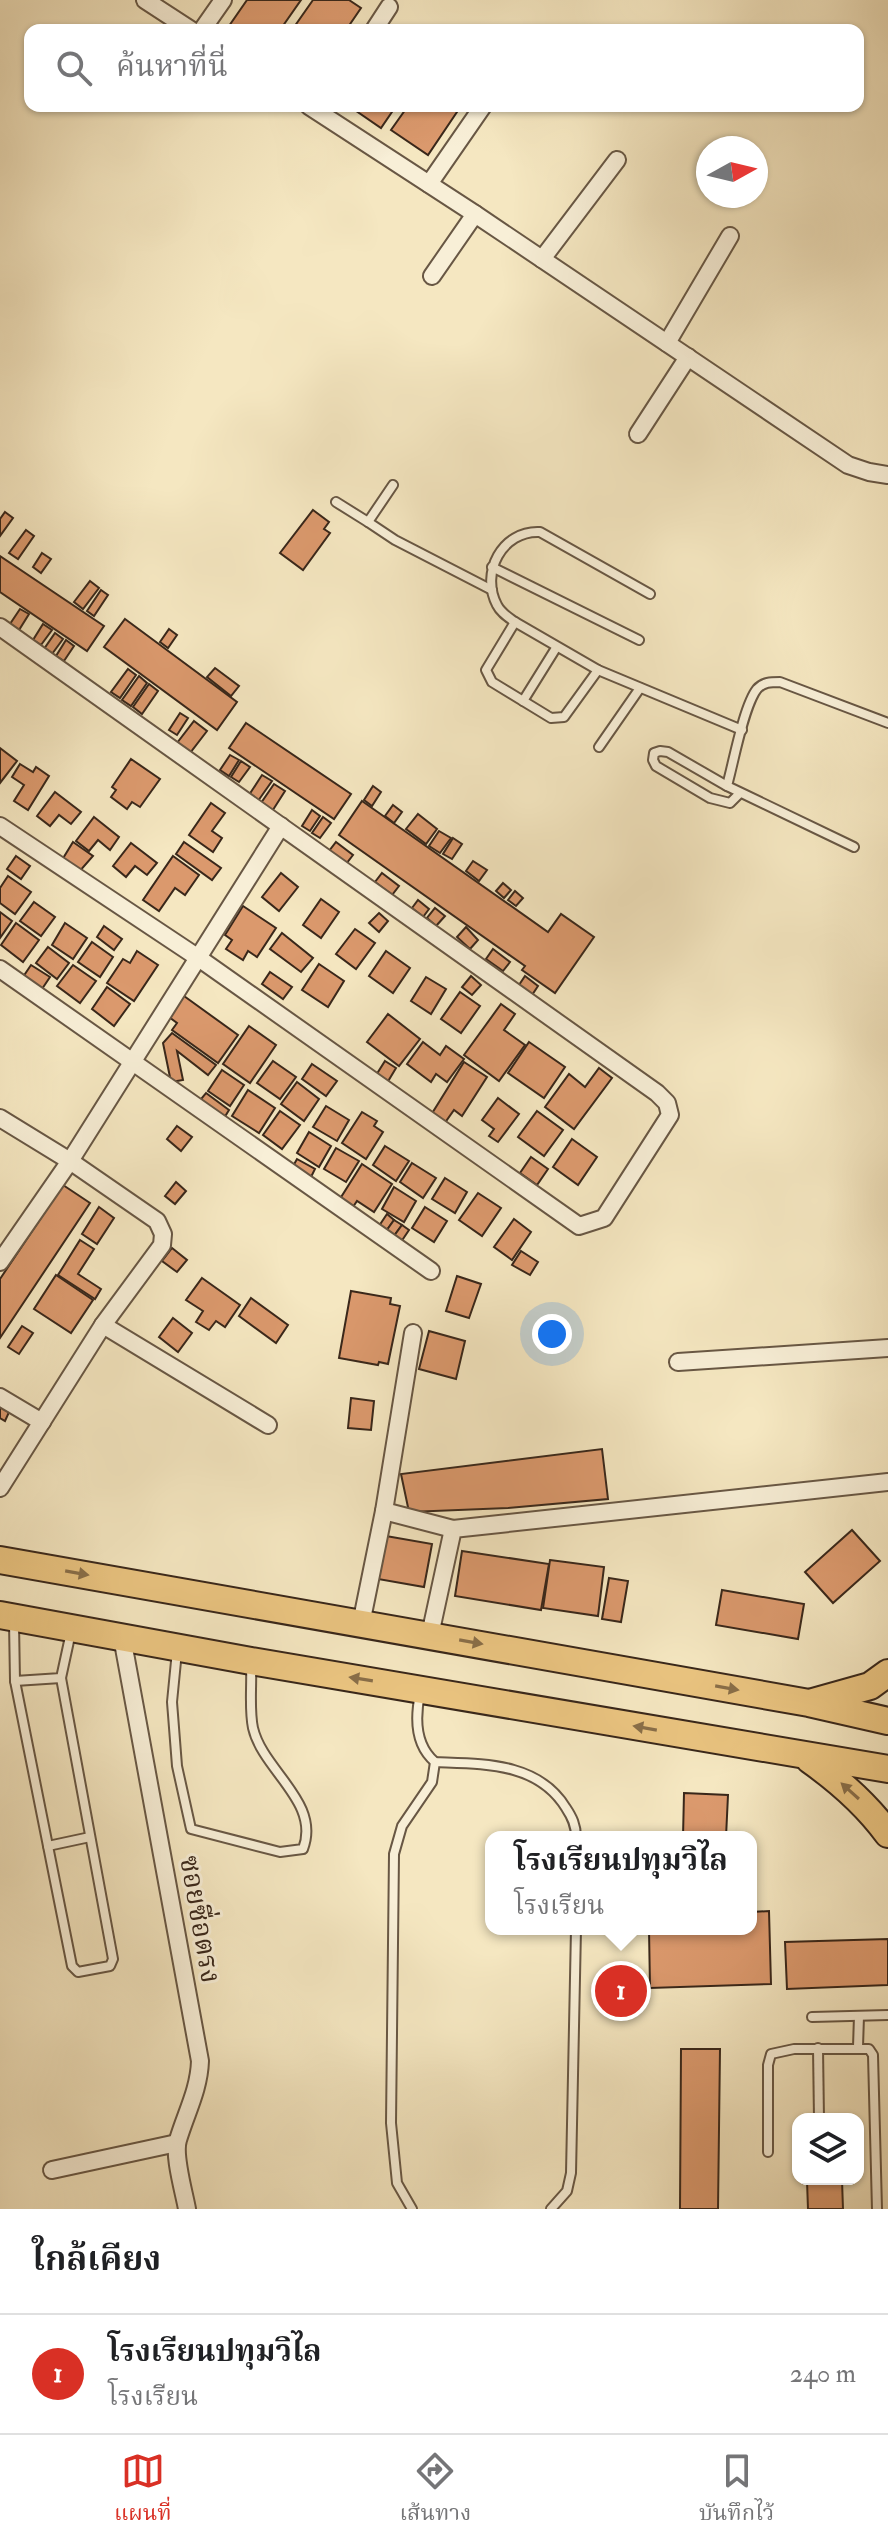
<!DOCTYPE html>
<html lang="th">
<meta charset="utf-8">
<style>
:root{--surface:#fff;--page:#f2f2f2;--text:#202124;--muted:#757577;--line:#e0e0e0;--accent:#d93025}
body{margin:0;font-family:"IM FELL Double Pica","Noto Serif Thai",serif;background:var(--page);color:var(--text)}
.controls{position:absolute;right:24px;bottom:24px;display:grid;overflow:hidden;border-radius:16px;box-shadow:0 2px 6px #0004}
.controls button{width:72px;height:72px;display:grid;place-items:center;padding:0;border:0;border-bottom:2px solid var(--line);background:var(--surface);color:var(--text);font:40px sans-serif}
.compass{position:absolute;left:696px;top:136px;width:72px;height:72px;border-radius:50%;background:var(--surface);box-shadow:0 2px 6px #0004;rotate:82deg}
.you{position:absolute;left:552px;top:1334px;width:28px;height:28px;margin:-20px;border:6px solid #fff;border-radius:50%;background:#1a73e8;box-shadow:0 0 0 12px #1a73e833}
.badge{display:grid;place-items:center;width:52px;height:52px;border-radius:50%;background:var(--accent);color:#fff;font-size:26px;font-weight:700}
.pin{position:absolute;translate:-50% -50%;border:4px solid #fff;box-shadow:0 2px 8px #0006}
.popup{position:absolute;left:485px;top:1831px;width:272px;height:104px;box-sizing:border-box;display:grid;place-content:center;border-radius:16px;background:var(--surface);filter:drop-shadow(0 2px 6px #0005);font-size:26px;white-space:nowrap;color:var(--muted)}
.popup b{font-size:30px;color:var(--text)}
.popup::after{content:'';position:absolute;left:50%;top:100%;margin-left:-16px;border:16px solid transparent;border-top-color:var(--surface)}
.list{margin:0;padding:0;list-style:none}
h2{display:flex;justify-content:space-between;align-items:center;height:104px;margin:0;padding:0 32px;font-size:34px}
h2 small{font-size:26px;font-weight:400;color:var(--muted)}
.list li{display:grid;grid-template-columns:52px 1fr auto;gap:24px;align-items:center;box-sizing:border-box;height:120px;padding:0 32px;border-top:2px solid var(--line)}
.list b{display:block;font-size:30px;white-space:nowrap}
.list p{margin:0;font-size:26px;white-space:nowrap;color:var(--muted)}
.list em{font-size:26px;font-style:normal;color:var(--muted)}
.icon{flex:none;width:44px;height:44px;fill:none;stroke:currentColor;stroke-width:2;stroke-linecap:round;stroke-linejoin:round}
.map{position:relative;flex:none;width:888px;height:2209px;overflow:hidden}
.search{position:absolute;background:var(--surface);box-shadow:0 2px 6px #0004;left:24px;right:24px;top:24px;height:88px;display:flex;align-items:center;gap:20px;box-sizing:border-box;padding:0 28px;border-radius:16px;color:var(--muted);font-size:30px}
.sheet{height:224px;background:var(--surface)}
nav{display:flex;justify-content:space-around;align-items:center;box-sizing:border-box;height:112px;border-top:2px solid var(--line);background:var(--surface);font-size:22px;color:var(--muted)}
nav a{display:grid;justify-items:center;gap:4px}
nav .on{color:var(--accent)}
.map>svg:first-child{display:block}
.building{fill:#db996d;stroke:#39271a;stroke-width:2}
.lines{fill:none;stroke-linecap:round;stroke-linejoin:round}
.lane-casing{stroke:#685744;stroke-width:12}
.street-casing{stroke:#685744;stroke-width:20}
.primary-casing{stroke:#39271a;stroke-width:30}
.lane{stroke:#f8efd7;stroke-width:8}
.street{stroke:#f8efd7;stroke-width:16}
.primary{stroke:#eac480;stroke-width:26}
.oneway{fill:#896e48}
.labels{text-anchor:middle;stroke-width:6;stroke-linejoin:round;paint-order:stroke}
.street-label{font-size:28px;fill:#39271a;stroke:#f8efd7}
</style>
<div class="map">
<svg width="888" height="2209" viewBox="0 0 888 2209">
<rect width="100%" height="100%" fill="#f5e7c1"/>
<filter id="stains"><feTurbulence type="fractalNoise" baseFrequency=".0025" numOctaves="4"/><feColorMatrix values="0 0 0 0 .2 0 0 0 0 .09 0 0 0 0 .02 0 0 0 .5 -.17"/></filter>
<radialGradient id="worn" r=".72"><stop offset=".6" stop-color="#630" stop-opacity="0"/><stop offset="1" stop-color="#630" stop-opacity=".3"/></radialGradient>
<g class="building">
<path d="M247 0H301L280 30H235L229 26Z"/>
<path d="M313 0H349L361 8 346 30H292Z"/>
<path d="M349 106H396L381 128Z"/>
<path d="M408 106H461L428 155 391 130Z"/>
<path d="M313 510 329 522 324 529 330 533 303 570 280 553Z"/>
<path d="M5 512 13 518 0 536V519Z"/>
<path d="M26 530 34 536 18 559 9 553Z"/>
<path d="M42 553 51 559 41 573 33 567Z"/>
<path d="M0 556 104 626 87 651 0 592Z"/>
<path d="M90 581 99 588 83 609 74 602Z"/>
<path d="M101 590 108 595 94 616 87 611Z"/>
<path d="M20 609 29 614 19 630 10 624Z"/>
<path d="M125 619 237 702 217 730 104 647Z"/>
<path d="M43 624 52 630 41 645 33 640Z"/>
<path d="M169 629 177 635 168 648 160 642Z"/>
<path d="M55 633 63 639 52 654 44 649Z"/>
<path d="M66 640 74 646 64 661 56 656Z"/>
<path d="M215 668 239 686 231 696 207 677Z"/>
<path d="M128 669 136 675 120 698 111 692Z"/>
<path d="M139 676 147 683 131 706 122 700Z"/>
<path d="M149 684 158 691 142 714 133 707Z"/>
<path d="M180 713 188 718 177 735 169 730Z"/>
<path d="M194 721 207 731 190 753 177 743Z"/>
<path d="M246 723 351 794 334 819 229 748Z"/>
<path d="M0 748 17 761 0 783Z"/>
<path d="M230 755 239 760 229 776 220 770Z"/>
<path d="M131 759 160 779 140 807 132 802 127 809 111 797 116 790 112 787Z"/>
<path d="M241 761 250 767 239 782 231 777Z"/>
<path d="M20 764 33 772 36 767 49 776 28 810 14 801 24 785 12 777Z"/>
<path d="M262 775 272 781 258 801 249 795Z"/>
<path d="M274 784 285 791 271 813 259 806Z"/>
<path d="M373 786 381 792 372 806 364 800Z"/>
<path d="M55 792 81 812 71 824 59 815 50 826 37 816Z"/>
<path d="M362 801 548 932 561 914 594 937 555 993 522 970 525 966 339 835Z"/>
<path d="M211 803 225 813 212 831 222 838 213 852 189 835Z"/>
<path d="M393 805 402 812 394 823 385 816Z"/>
<path d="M312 810 320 816 310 831 302 826Z"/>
<path d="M418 814 437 829 426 844 406 829Z"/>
<path d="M94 817 119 837 110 850 98 840 89 851 76 841Z"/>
<path d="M323 817 331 823 320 838 312 833Z"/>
<path d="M439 831 451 838 440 853 429 846Z"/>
<path d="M453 838 462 844 452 859 443 854Z"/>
<path d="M73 842 93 856 79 872 62 860Z"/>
<path d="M184 842 221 868 212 880 176 854Z"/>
<path d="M336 842 353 855 346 864 329 851Z"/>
<path d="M131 843 157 863 147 875 135 866 126 877 113 866Z"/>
<path d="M16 856 30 866 21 879 7 869Z"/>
<path d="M173 856 199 875 185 895 175 888 159 911 143 900Z"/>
<path d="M473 861 487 870 479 881 466 871Z"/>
<path d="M281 873 298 887 279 911 262 897Z"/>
<path d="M382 873 399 886 392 895 375 882Z"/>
<path d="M8 876 31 892 15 914 0 903V888Z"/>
<path d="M503 883 511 890 504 898 496 891Z"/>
<path d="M515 891 523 898 516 906 508 900Z"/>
<path d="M321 899 339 912 321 938 303 925Z"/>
<path d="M418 900 429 909 423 917 412 908Z"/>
<path d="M34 902 55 917 41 936 20 921Z"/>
<path d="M243 906 276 928 257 957 248 951 243 960 226 949 232 940 225 935Z"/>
<path d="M435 908 445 916 436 926 427 918Z"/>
<path d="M0 912 12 921 0 938Z"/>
<path d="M379 913 388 921 379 932 369 923Z"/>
<path d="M16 923 39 940 23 962 1 945Z"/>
<path d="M65 923 87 938 73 959 52 945Z"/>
<path d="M104 926 122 939 114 950 97 937Z"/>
<path d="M466 927 478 940 470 949 457 937Z"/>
<path d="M355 929 375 943 356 969 336 954Z"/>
<path d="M282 933 313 958 301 972 270 949Z"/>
<path d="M92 942 113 957 100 977 78 962Z"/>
<path d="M48 947 69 963 57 979 36 963Z"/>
<path d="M493 949 510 962 503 971 486 959Z"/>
<path d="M137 951 158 965 134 1001 107 983 123 959 130 963Z"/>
<path d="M386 951 410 968 393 993 369 976Z"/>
<path d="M319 964 344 981 328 1007 302 990Z"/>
<path d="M31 965 50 977 42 989 23 977Z"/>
<path d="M73 965 96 981 80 1003 57 986Z"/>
<path d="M270 972 292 987 283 999 262 984Z"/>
<path d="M471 976 481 985 472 995 462 987Z"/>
<path d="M525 976 538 986 532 995 519 985Z"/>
<path d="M426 977 446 989 431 1014 411 1001Z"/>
<path d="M107 987 130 1004 114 1026 92 1009Z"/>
<path d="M460 992 480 1006 461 1033 441 1019Z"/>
<path d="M184 996 238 1035 218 1063 172 1030 177 1023 169 1017Z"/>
<path d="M501 1004 515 1014 504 1030 525 1045 499 1081 464 1055Z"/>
<path d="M388 1014 420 1039 399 1066 367 1042Z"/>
<path d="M249 1026 276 1045 250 1083 223 1064Z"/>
<path d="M172 1033 216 1065 208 1075 177 1051 183 1080 171 1082 163 1043Z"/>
<path d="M423 1042 440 1055 446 1046 464 1059 447 1082 436 1074 431 1082 407 1064Z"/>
<path d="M529 1042 565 1067 544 1098 508 1073Z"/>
<path d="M273 1061 296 1077 280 1099 257 1083Z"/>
<path d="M385 1061 396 1068 384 1088 373 1080Z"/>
<path d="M464 1062 487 1077 462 1116 454 1110 444 1124 431 1115Z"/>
<path d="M312 1064 337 1081 326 1096 302 1079Z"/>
<path d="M599 1068 612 1078 574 1129 545 1107 569 1074 585 1087Z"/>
<path d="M222 1070 244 1085 230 1106 208 1091Z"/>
<path d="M297 1082 319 1099 304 1121 281 1104Z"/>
<path d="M248 1090 275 1108 259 1133 232 1116Z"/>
<path d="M206 1093 229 1110 221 1123 196 1105Z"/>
<path d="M498 1098 519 1114 498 1142 489 1136 494 1129 482 1120Z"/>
<path d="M326 1106 349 1120 337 1141 313 1127Z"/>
<path d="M280 1111 300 1125 282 1149 263 1135Z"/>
<path d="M537 1111 563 1130 544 1156 518 1137Z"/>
<path d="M362 1112 377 1121 374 1126 383 1132 366 1159 342 1143Z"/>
<path d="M177 1126 192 1137 181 1151 167 1139Z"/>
<path d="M309 1132 331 1146 319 1167 297 1153Z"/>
<path d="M572 1139 597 1157 578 1185 553 1167Z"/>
<path d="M385 1146 409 1161 396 1181 373 1165Z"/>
<path d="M336 1148 359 1161 346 1182 324 1169Z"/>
<path d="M531 1157 548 1169 537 1185 520 1173Z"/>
<path d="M297 1159 315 1169 310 1179 292 1168Z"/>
<path d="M412 1163 436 1178 423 1198 400 1182Z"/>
<path d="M362 1164 392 1184 374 1212 357 1201 351 1210 338 1202Z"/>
<path d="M445 1178 467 1192 455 1213 432 1199Z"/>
<path d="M176 1182 186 1191 175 1204 165 1196Z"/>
<path d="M63 1185 90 1203 0 1338V1279Z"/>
<path d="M394 1187 416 1201 404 1222 382 1209Z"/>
<path d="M478 1193 501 1208 482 1236 459 1220Z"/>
<path d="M99 1207 114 1218 97 1244 82 1234Z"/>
<path d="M425 1207 447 1221 434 1242 412 1228Z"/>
<path d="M387 1214 394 1220 384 1234 377 1229Z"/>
<path d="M514 1219 531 1232 512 1260 494 1247Z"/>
<path d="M394 1220 402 1225 391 1240 384 1234Z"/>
<path d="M402 1225 409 1230 399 1245 391 1240Z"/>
<path d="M80 1240 94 1249 78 1274 101 1289 95 1299 58 1275Z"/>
<path d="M172 1248 187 1260 177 1272 162 1261Z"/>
<path d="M521 1251 538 1262 530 1275 512 1265Z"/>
<path d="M56 1275 93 1300 71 1333 34 1309Z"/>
<path d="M457 1276 481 1284 469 1318 446 1311Z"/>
<path d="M202 1278 240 1305 225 1327 216 1321 209 1330 196 1322 203 1311 186 1300Z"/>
<path d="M351 1291 391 1298 390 1304 400 1306 388 1364 379 1362 378 1365 339 1358Z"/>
<path d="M251 1298 288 1325 276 1343 239 1316Z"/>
<path d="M173 1318 192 1333 178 1352 159 1337Z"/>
<path d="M22 1326 33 1333 19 1354 8 1347Z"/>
<path d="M429 1331 465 1341 456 1379 419 1369Z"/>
<path d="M351 1398 374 1401 371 1430 348 1428Z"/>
<path d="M0 1405 10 1410 5 1421 0 1418Z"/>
<path d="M602 1449 608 1499 508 1508 409 1512 401 1474Z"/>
<path d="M852 1530 880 1561 833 1603 805 1572Z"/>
<path d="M386 1536 432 1544 424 1587 378 1579Z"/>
<path d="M462 1551 549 1564 541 1610 455 1596Z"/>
<path d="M550 1560 604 1567 598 1616 543 1608Z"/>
<path d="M609 1578 628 1581 621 1622 602 1619Z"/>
<path d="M722 1590 804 1604 798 1639 716 1625Z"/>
<path d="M684 1793 728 1795 726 1837H683Z"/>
<path d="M769 1911 771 1984 650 1988 649 1929H751V1912Z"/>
<path d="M888 1939V1985L787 1989 785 1942Z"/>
<path d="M681 2049H720L718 2209H680Z"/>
<path d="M842 2180 843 2209H808L807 2181Z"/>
</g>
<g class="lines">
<defs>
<g id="lane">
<path d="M393 485 368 522 395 540 492 590"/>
<path d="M336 502 368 522"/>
<path d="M492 567 639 640"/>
<path d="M650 594 540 532C502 530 480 573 497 605 501 613 508 617 515 622L598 670 742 730"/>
<path d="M515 622 486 670 492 682 551 718 564 717 598 670"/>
<path d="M523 701 556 648"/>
<path d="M599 747 640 688"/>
<path d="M727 786 668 752 660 751 654 753 653 760 656 766 710 798 730 803 740 793"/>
<path d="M854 847 727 786 730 774C735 754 745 704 757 689 763 682 771 682 780 682L888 723"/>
<path d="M14 1623 15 1681 61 1678 71 1632"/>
<path d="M177 1651 172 1702 177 1766 191 1829 280 1852 303 1849C321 1802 263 1771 253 1728 249 1709 252 1686 251 1666"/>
<path d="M15 1681 72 1966 78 1972 110 1966 113 1959 61 1678"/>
<path d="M420 1694C415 1718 415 1745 435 1762 483 1764 538 1762 566 1808 572 1817 576 1825 576 1837"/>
<path d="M48 1846 90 1837"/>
<path d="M812 2017 888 2015"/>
<path d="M858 2047 859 2016"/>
<path d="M818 2048 819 2119"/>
<path d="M768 2152V2065L771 2054 794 2049H869L873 2055 877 2209"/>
<path d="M412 2209 397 2183 391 2123 394 1854 402 1826 432 1782 435 1762"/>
<path d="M551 2209 567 2191 571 2173 576 1929"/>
</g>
<g id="street">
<path d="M145 0 191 30"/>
<path d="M202 30 223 0"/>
<path d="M374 30 389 7"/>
<path d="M309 106 475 214 848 465 869 472 888 475"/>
<path d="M429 184 483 106"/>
<path d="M542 259 617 160"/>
<path d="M432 276 475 214"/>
<path d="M667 343 730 236"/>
<path d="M638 434 688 357"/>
<path d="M0 627 657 1093 667 1103 670 1115 604 1218 579 1226 200 959 0 826"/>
<path d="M0 969 431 1271"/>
<path d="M0 1118 70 1161 157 1221 163 1234 162 1245 103 1325 0 1488"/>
<path d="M0 1262 70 1161 281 826"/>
<path d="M103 1325 268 1425"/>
<path d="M678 1362 888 1348"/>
<path d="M0 1397 42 1422"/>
<path d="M384 1511 453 1529"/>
<path d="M361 1624 384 1511 413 1333"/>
<path d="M430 1635 453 1529 888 1482"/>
<path d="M122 1637 200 2061C199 2090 186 2113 178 2140 173 2155 184 2192 187 2209"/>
<path d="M52 2170 177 2143"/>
</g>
<g id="primary">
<path d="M0 1560 809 1703 888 1721"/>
<path d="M0 1615 251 1661 888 1769"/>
<path d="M813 1702 870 1686 888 1673"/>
<path d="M810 1760C841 1782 866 1804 888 1834"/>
</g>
</defs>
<use href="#lane" class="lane-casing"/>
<use href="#street" class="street-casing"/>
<use href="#primary" class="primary-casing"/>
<use href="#lane" class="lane"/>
<use href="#street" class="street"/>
<use href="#primary" class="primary"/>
</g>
<defs><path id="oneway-solid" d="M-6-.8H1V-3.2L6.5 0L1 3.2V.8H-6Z" transform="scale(2)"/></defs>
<g class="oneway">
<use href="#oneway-solid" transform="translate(77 1573) rotate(10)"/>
<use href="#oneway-solid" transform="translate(471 1642) rotate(10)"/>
<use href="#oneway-solid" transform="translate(361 1679) rotate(-171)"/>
<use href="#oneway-solid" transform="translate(727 1688) rotate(10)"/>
<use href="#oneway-solid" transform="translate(645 1728) rotate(-170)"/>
<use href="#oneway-solid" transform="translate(850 1791) rotate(-138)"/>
</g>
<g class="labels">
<g class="street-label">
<text transform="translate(201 1919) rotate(80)" y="10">ซอยซื่อตรง</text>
</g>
</g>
<rect width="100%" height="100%" filter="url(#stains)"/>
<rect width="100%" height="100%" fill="url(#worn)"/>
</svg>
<div class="controls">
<button><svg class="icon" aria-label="layers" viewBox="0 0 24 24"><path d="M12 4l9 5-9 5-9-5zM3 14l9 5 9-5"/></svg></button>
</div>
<svg class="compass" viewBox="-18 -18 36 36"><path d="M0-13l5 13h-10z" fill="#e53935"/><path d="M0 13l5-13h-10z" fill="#757577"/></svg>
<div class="you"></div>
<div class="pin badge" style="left:621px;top:1991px">1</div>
<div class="popup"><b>โรงเรียนปทุมวิไล</b>โรงเรียน</div>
<div class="search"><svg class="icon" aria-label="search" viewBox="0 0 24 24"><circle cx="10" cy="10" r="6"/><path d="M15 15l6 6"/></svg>ค้นหาที่นี่</div>
</div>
<section class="sheet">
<h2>ใกล้เคียง<small></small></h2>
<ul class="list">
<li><span class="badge">1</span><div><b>โรงเรียนปทุมวิไล</b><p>โรงเรียน</p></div><em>240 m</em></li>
</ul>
</section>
<nav>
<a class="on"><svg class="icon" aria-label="map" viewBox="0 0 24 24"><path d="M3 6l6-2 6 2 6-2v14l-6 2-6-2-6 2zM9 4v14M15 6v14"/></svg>แผนที่</a>
<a><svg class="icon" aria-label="directions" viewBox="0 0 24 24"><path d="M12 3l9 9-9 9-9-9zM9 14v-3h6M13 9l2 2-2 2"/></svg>เส้นทาง</a>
<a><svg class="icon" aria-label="saved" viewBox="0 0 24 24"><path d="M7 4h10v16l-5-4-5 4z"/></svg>บันทึกไว้</a>
</nav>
